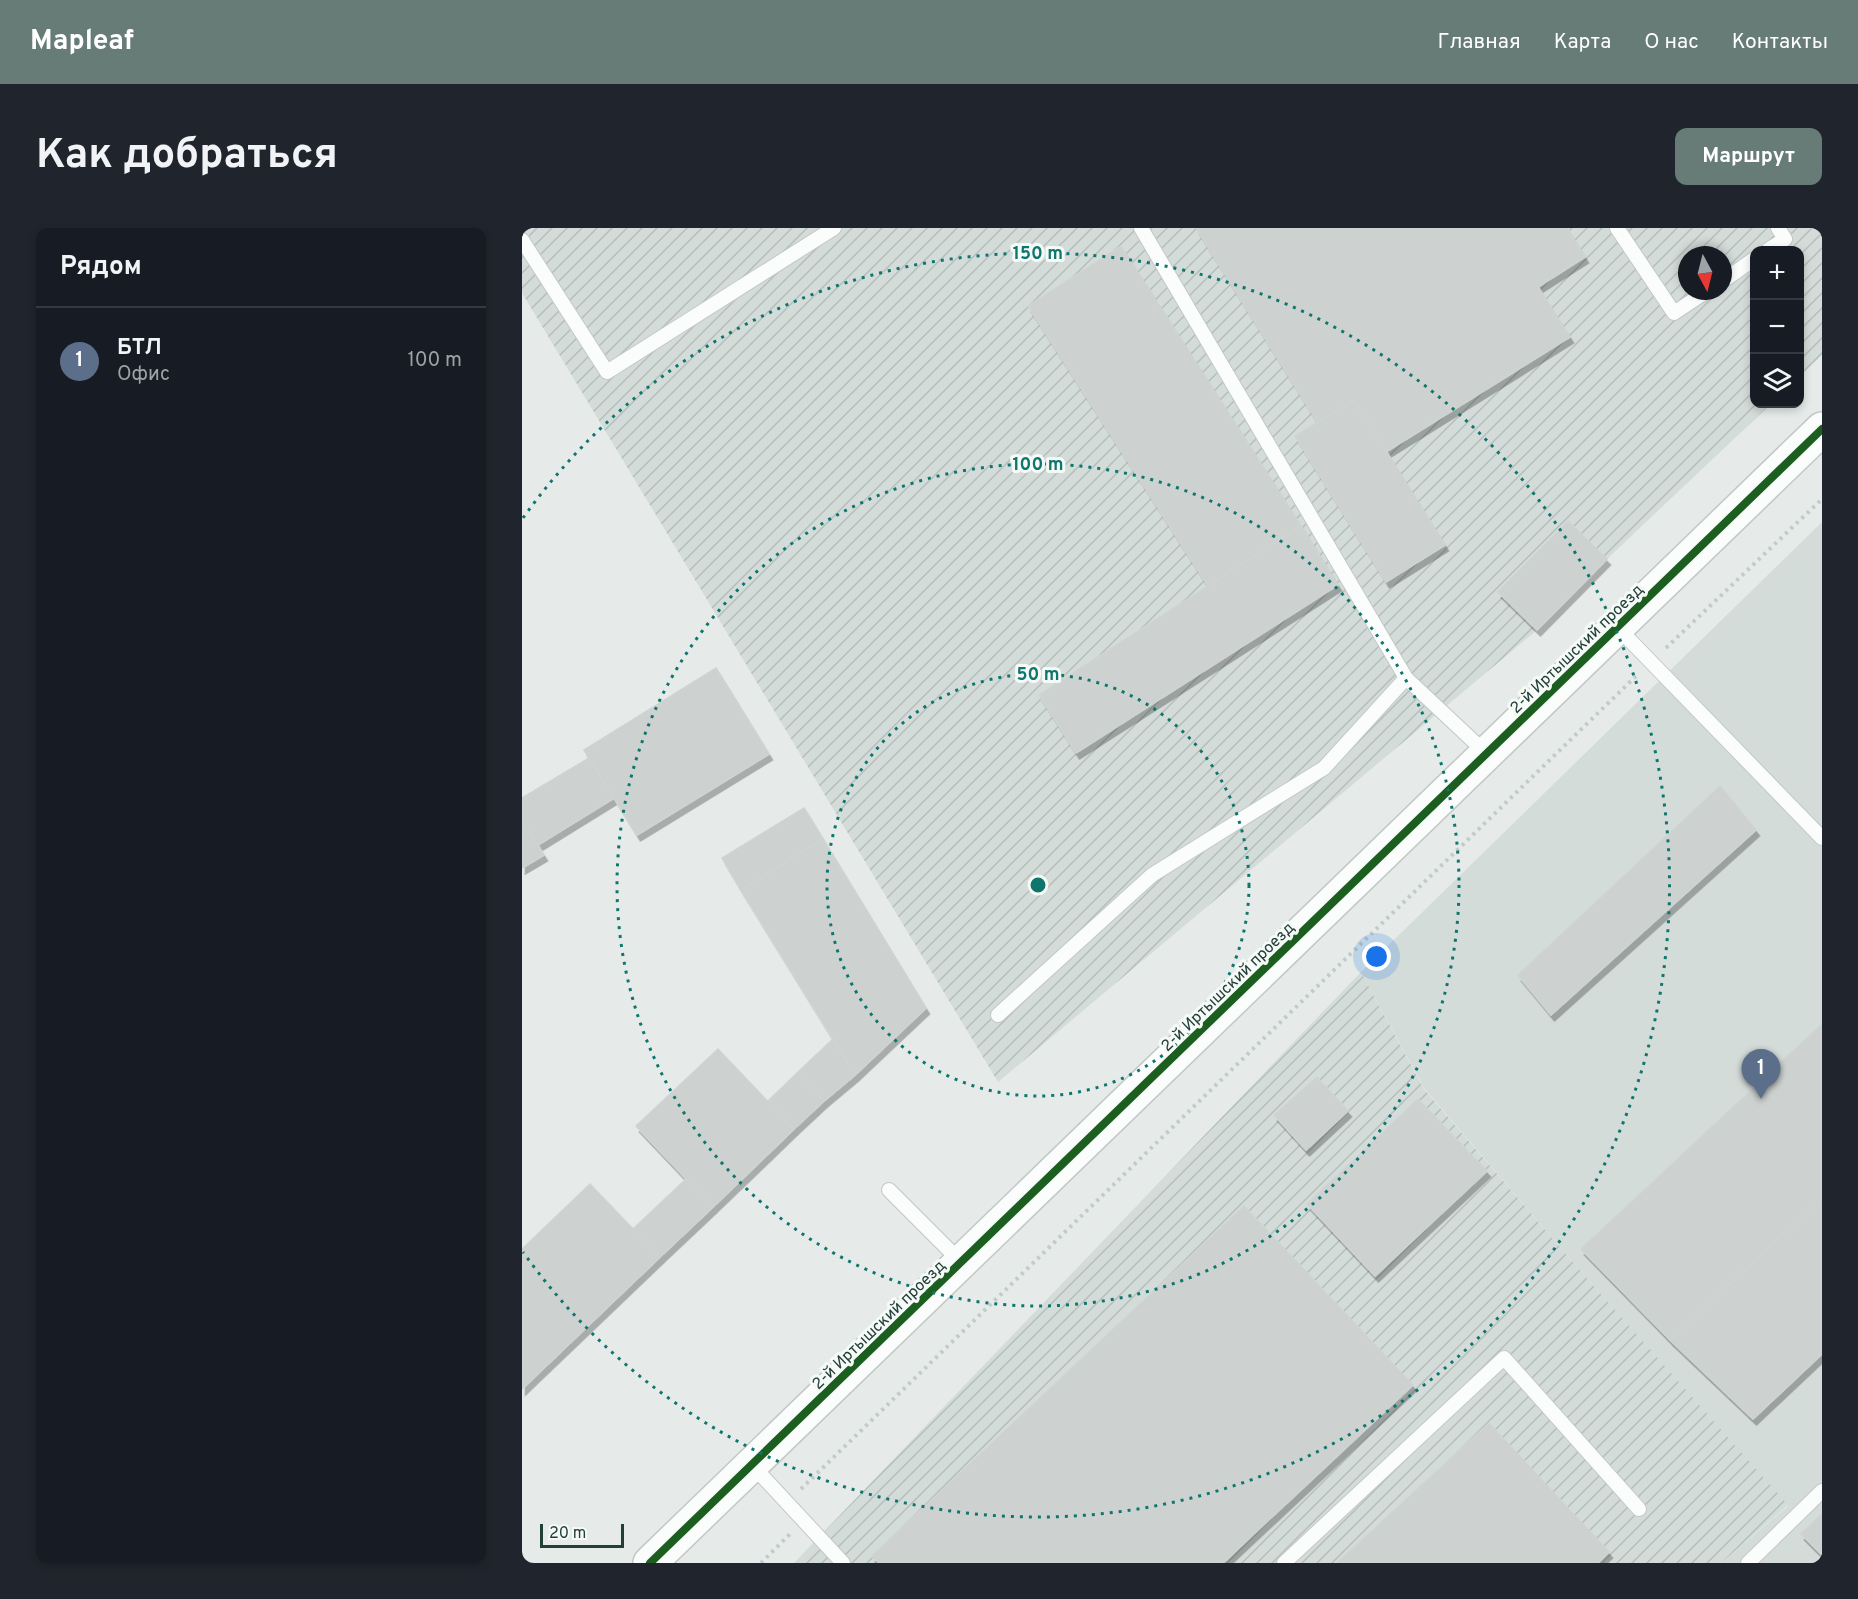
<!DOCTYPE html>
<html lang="ru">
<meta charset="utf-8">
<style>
:root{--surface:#171b24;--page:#20242c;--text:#f1f3f6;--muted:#9ea1a6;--line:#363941;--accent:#677b77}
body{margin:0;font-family:Overpass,sans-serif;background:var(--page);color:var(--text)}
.controls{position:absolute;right:18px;top:18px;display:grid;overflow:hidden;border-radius:12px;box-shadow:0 3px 9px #0003}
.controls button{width:54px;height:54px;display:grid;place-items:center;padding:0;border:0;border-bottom:2px solid var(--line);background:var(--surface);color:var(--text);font:30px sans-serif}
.compass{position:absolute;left:1156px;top:18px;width:54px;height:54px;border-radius:50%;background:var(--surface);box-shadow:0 3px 9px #0003;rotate:173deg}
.scale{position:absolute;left:18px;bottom:15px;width:84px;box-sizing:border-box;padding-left:6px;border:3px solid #233f3a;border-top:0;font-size:16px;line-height:21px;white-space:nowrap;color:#233f3a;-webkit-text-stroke:4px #f5faf7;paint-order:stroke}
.you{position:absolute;left:855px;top:729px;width:21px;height:21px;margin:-15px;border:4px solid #fff;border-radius:50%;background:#1a73e8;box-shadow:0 0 0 9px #1a73e833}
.badge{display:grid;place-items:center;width:39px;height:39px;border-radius:50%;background:var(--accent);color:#fff;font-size:20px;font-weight:700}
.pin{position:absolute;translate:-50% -50px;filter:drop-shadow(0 2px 3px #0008)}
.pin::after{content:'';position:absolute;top:32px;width:21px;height:18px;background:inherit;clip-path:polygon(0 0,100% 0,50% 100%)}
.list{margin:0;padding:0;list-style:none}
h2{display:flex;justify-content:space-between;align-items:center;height:78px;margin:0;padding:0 24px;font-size:26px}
h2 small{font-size:20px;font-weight:400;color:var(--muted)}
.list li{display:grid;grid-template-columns:39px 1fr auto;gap:18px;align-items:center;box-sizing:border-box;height:108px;padding:0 24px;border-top:2px solid var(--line)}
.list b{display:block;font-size:22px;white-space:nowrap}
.list p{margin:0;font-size:20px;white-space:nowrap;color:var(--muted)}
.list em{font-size:20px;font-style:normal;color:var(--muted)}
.icon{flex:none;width:33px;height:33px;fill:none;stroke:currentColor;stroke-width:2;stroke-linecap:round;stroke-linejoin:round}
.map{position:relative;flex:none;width:1300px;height:1335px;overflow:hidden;border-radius:12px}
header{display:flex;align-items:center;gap:36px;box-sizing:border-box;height:84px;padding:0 30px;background:var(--accent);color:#fff}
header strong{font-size:28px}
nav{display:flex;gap:33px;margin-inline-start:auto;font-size:21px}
.intro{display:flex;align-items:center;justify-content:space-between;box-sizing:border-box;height:144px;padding:0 36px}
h1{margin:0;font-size:42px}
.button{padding:15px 27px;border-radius:12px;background:var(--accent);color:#fff;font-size:21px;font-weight:700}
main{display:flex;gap:36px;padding:0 36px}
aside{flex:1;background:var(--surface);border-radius:12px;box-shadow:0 3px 9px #0003}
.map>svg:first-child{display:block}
.built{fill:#d4dcd9}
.industrial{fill:url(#industrial-furrows);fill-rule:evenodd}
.building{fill:#cdd2d0;stroke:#cfd4d2;stroke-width:1.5;filter:url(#shadow)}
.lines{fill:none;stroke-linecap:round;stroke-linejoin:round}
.service-casing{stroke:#c3c8c6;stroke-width:16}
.tertiary-casing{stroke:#c3c8c6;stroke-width:36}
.path{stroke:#c2cbc9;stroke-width:4;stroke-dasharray:3 4.5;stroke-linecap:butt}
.service{stroke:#fbfcfc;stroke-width:14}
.tertiary{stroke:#fbfcfc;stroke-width:33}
.cycleway-casing{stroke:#f5faf7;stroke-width:11}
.cycleway{stroke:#1b5e20;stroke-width:8}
.ring{fill:none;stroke:#0f766e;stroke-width:3;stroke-dasharray:3 6}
.labels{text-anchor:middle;stroke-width:6;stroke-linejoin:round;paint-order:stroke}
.street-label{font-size:16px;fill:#233f3a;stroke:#f5faf7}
.centre{fill:#0f766e;stroke:#f5faf7;stroke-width:3}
.ring-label{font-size:18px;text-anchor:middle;font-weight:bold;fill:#0f766e;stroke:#f5faf7;stroke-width:6;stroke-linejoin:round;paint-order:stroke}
</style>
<header>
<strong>Mapleaf</strong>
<nav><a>Главная</a><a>Карта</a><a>О нас</a><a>Контакты</a></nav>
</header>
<div class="intro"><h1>Как добраться</h1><a class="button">Маршрут</a></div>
<main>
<aside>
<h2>Рядом<small></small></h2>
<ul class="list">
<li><span class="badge" style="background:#5c6f8a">1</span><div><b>БТЛ</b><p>Офис</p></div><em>100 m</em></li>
</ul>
</aside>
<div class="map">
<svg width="1300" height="1335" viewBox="0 0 1300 1335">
<defs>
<pattern id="industrial-furrows" width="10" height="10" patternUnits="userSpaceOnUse" patternTransform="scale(1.5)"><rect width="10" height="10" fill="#d4dcd9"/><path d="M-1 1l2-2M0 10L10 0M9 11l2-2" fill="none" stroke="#b6bebb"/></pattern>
<filter id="shadow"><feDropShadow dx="3.5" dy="6" stdDeviation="0" flood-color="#0004"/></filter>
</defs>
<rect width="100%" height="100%" fill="#e6ebe9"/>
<path class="built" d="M1300 294V1335H1199L1266 1278 1056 1040 902 860 839 744Z"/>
<g class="industrial">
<path d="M0 0H1300V127L1278 148V22H1232V176H1249L1085 331 1015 402 476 854 0 65ZM1165 27H1201V63H1165Z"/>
<path d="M839 744 902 861 1056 1040 1266 1277 1199 1335H272Z"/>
</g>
<g class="building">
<path d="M674 0H1045L1063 29 1016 59 1048 109 864 224 832 172 796 195Z"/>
<path d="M599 18 779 298 686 358 506 78Z"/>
<path d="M832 172 923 317 864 354 773 208Z"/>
<path d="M1046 293 1085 331 1015 402 976 364Z"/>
<path d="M779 298 816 357 554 525 517 467Z"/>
<path d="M194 440 247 526 115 607 62 522Z"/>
<path d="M67 530 92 570 16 617 0 592V570Z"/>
<path d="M1198 558 1234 602 1029 787 996 747Z"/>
<path d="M282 580 301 611 219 662 200 630Z"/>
<path d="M0 592 22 627 0 640Z"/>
<path d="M301 611 404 780 333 847 219 662Z"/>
<path d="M1300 796V970L1148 1112 1059 1021Z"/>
<path d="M311 811 333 847 302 873 275 845Z"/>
<path d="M196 821 272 901 191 979 114 898Z"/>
<path d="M275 845 302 873 272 901 246 873Z"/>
<path d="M795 849 826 883 784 922 752 887Z"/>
<path d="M896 871 965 943 853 1048 785 976Z"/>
<path d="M164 951 191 979 138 1029 111 1001Z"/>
<path d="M68 956 138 1029 0 1161V1021Z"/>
<path d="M1300 970V1126L1231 1191 1148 1112Z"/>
<path d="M722 978 891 1157 701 1335H357L350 1328Z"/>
<path d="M967 1195 1087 1324 1076 1335H815Z"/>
<path d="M1300 1286V1327L1279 1306Z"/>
</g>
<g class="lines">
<defs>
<g id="service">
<path d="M1095 0 1152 85 1185 63"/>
<path d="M0 12 85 144 312 0"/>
<path d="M1246 22 1263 11 1256 0"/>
<path d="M1201 53 1232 31"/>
<path d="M1095 399 1300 610"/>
<path d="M884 450 964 525"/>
<path d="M476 787 630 647 802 540 884 450 619 0"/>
<path d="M367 962 439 1034"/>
<path d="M230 1237 321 1335"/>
<path d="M762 1335 982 1130 1117 1281"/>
<path d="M1226 1335 1300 1263"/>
</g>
<path id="tertiary" d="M128 1335 1300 201"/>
</defs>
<use href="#service" class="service-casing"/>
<use href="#tertiary" class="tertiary-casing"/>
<g class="path">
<path d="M1144 420 1300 271"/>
<path d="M279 1261 1114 448"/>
<path d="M239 1335 268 1306"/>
</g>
<use href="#service" class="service"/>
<use href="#tertiary" class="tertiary"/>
<defs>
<path id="cycleway" d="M128 1335 1300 201"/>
</defs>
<use href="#cycleway" class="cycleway-casing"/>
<use href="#cycleway" class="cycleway"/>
</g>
<g class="ring">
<circle cx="516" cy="657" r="211"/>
<circle cx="516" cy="657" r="421"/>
<path d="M1 290A632 632 0 1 1 1 1024"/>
</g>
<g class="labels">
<g class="street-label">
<text transform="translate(1054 420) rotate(-44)" y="6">2-й Иртышский проезд</text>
<text transform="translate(705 758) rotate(-44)" y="6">2-й Иртышский проезд</text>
<text transform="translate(356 1096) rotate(-44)" y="6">2-й Иртышский проезд</text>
</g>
</g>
<circle cx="516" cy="657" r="9" class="centre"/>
<g class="ring-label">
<text x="516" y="31">150 m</text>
<text x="516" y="242">100 m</text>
<text x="516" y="452">50 m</text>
</g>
</svg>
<div class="controls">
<button>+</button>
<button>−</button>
<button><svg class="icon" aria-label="layers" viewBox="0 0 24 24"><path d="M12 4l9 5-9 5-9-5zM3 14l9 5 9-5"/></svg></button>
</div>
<svg class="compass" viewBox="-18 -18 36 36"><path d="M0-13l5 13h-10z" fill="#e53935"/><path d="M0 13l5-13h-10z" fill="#9ea1a6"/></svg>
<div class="scale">20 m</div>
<div class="you"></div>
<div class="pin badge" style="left:1239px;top:871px;background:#5c6f8a">1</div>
</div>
</main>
